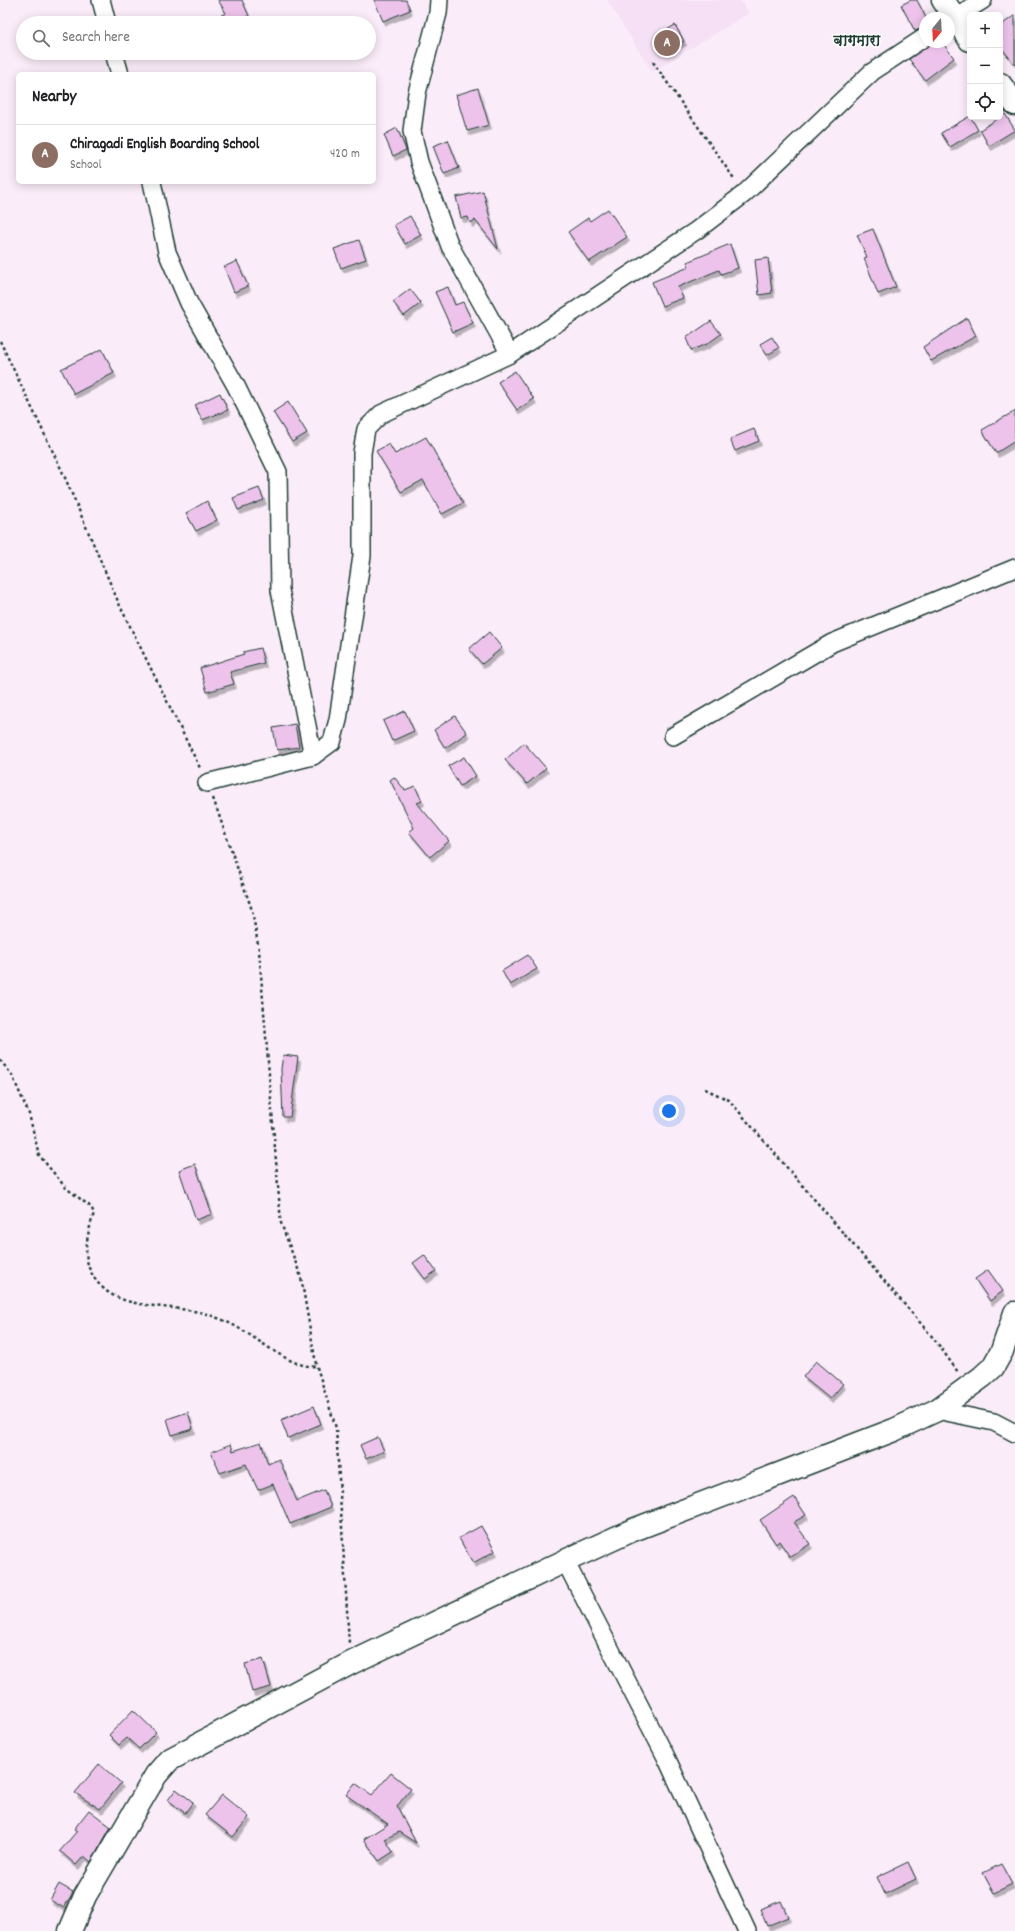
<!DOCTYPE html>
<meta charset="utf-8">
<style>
:root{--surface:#fff;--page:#f6f6f6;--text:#202124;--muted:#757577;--line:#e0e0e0;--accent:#d1495b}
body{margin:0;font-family:Dekko,"Playpen Sans Deva",sans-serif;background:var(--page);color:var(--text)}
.controls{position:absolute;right:12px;top:12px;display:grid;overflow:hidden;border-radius:6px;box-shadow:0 2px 10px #0003}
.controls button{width:36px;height:36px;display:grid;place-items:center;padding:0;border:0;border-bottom:1px solid var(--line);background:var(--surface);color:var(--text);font:20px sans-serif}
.compass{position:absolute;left:919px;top:12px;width:36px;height:36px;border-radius:50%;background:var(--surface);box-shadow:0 2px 10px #0003;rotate:198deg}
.you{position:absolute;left:669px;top:1111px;width:14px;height:14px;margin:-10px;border:3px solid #fff;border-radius:50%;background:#1a73e8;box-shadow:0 0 0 6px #1a73e833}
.badge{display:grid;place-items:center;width:26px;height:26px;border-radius:50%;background:var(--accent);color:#fff;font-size:13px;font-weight:700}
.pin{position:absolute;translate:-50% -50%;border:2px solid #fff;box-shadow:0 1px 4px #0006}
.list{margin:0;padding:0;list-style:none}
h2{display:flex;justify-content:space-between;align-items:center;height:52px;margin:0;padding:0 16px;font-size:17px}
h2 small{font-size:13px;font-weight:400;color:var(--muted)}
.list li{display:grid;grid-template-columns:26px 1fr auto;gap:12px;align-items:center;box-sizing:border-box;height:60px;padding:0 16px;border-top:1px solid var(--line)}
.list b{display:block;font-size:15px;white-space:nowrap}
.list p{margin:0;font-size:13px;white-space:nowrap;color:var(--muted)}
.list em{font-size:13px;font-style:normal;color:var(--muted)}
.icon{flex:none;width:22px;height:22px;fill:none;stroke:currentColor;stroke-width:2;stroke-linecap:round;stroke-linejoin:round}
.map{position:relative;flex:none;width:1015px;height:1931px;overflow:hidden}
.search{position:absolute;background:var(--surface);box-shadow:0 2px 10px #0003;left:16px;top:16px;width:360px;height:44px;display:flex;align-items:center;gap:10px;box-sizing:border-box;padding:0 14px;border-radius:22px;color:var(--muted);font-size:15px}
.panel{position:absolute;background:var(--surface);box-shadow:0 2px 10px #0003;left:16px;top:72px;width:360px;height:112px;border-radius:6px}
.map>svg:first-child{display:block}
.built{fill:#f6e0f5}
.building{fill:#edc3eb;stroke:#1f3d34;filter:url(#shadow)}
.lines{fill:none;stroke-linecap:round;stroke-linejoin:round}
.minor-casing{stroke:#1f3d34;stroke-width:20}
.secondary-casing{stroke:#1f3d34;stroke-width:25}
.path{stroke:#1f3d34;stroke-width:2.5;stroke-dasharray:3 3;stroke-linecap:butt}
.minor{stroke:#fff;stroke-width:17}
.secondary{stroke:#fff;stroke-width:22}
.labels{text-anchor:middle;stroke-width:3;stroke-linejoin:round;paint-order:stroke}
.neighbourhood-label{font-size:15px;font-weight:bold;fill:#1f3d34;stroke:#fff}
</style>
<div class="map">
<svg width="1015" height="1931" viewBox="0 0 1015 1931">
<defs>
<filter id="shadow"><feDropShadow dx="2.5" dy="4.5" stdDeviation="0" flood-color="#0004"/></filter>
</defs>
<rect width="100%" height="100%" fill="#faedf9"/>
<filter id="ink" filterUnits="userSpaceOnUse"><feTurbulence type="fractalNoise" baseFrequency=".025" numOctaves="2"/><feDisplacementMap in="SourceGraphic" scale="8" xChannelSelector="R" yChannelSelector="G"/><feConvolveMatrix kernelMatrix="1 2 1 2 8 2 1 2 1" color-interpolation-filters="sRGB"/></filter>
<g filter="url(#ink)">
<path class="built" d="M607 0H740L749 13 652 72Z"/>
<g class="building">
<path d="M218 0H242L249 16 244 18 246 23H204L226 13Z"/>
<path d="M374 0H406L410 10 383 21Z"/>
<path d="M911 0H917L926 18 925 27 915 31 901 5Z"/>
<path d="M1015 15V65L1000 46V26Z"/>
<path d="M675 25 684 41 665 51 657 36Z"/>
<path d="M934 42H942L954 58 925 80 909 59Z"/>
<path d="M478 88 489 125 467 131 456 95Z"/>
<path d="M1005 114 1015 130 989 146 980 130Z"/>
<path d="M970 116 978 130 950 147 941 133Z"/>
<path d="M397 128 406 150 393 156 384 135Z"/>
<path d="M448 140 459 168 444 174 433 146Z"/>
<path d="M483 191 498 249 475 220 470 223 468 217 461 218 456 197Z"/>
<path d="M608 209 627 237 589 262 568 232 588 218 590 221Z"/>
<path d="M410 216 421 235 405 244 394 225Z"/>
<path d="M873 229 896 287 878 294 864 258 867 257 857 235Z"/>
<path d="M359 240 366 259 341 268 334 249Z"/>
<path d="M730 244 738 268 721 274 719 270 678 287 683 298 662 306 652 282 689 267 687 262Z"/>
<path d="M768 258 772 293 759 295 755 260Z"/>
<path d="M237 261 248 286 234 292 224 267Z"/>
<path d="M448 287 455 305 463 302 473 323 453 332 435 292Z"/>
<path d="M410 289 421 303 404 316 393 302Z"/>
<path d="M967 318 976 336 931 361 923 347Z"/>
<path d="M711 321 721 334 707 344 691 350 686 338Z"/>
<path d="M772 337 779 348 767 355 760 344Z"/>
<path d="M102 349 114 373 74 394 61 369Z"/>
<path d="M515 371 534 399 517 410 498 382Z"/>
<path d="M220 393 228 410 202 420 195 405Z"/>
<path d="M288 402 307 433 292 442 273 412Z"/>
<path d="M1015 411V441L996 453 982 430Z"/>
<path d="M754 429 759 441 735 451 730 439Z"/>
<path d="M426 437 463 503 442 514 423 480 401 492 376 451 389 444 395 454Z"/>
<path d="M259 488 264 500 238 510 233 498Z"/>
<path d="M207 501 217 520 196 531 186 513Z"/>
<path d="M489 632 502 648 482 664 469 649Z"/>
<path d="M260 648 264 663 230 672 234 684 207 692 200 668 244 654 243 652Z"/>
<path d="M405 711 414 731 392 741 383 721Z"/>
<path d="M455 716 467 733 445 748 434 730Z"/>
<path d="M295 724 299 747 277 750 273 728Z"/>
<path d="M524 743 546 768 527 784 505 760Z"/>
<path d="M464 757 476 776 460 786 448 766Z"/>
<path d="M394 777 405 790 415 786 422 801 417 803 449 841 430 857 409 832 414 828 390 780Z"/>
<path d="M528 955 537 969 510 985 502 971Z"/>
<path d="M283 1055 298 1057 290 1117H283L281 1069Z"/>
<path d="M195 1164 212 1214 196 1220 179 1170Z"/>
<path d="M424 1255 436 1271 425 1279 413 1263Z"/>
<path d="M988 1270 1003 1291 990 1301 975 1279Z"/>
<path d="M816 1361 843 1384 830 1399 803 1377Z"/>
<path d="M314 1406 321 1424 288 1438 281 1420Z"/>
<path d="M188 1412 193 1429 172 1435 167 1419Z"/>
<path d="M378 1437 384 1451 366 1459 360 1445Z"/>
<path d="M261 1442 268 1464 279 1459 297 1501 324 1490 331 1507 290 1524 273 1484 258 1490 246 1464 220 1473 211 1452 231 1444 233 1451Z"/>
<path d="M794 1497 806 1515 794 1522 810 1544 790 1557 779 1541 776 1544 760 1520Z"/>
<path d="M481 1526 495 1551 473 1563 459 1538Z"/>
<path d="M263 1659 271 1687 252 1692 245 1664Z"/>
<path d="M133 1710 156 1732 139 1749 127 1738 119 1745 109 1735Z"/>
<path d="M99 1764 121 1783 100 1809 75 1793Z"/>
<path d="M391 1773 411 1789 397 1806 416 1843 399 1832 385 1839 393 1852 379 1861 364 1839 388 1824 346 1795 355 1783 372 1795Z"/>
<path d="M176 1789 193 1802 185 1813 168 1800Z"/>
<path d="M222 1795 249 1817 233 1837 205 1815Z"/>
<path d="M89 1810 111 1827 91 1862 84 1856 76 1865 60 1851 77 1831 74 1829Z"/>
<path d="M908 1862 916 1879 885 1894 877 1877Z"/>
<path d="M1001 1864 1012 1884 994 1893 983 1873Z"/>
<path d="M59 1884 73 1892 64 1908 50 1900Z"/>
<path d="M781 1901 788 1917 767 1926 760 1909Z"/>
</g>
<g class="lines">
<defs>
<g id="minor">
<path d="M101 0 107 23"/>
<path d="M439 0 438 13 417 93 412 131 419 162 450 246 510 354"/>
<path d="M949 21 983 0"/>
<path d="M114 53 120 74"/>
<path d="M152 182 167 252 189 303 236 386 278 472 280 590 313 756"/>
<path d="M673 736 832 643 1015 568"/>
<path d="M207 783 313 756 332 742 338 720 362 556V453L366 429 381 414 510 354 697 230 744 194 872 72 925 37"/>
<path d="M937 1410 994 1422 1015 1433"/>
<path d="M565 1561 666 1757 747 1931"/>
</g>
<g id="secondary">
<path d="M943 0 970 40"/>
<path d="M1000 84 1015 104"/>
<path d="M70 1931 85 1896 156 1775 169 1760 351 1663 565 1561 633 1530 894 1430 937 1410 982 1377 993 1367 1002 1351 1015 1313"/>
</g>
</defs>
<use href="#minor" class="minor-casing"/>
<use href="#secondary" class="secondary-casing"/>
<g class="path">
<path d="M653 62 735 180"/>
<path d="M0 341 63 473 120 606 200 768"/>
<path d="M213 798 252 910 259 950 281 1223 301 1277 316 1364 336 1428 349 1643"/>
<path d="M0 1060 12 1075 29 1114 39 1155 66 1188 91 1207 94 1213C85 1242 79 1266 104 1289 130 1312 182 1303 215 1317 224 1320 232 1324 240 1329 260 1340 293 1369 315 1366L316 1364"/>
<path d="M705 1089 729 1100 935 1340 958 1372"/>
</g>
<use href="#minor" class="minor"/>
<use href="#secondary" class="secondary"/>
</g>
</g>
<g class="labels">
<g class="neighbourhood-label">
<text x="857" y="45">बागमारा</text>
</g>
</g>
</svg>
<div class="controls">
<button>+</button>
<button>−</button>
<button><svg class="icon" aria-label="locate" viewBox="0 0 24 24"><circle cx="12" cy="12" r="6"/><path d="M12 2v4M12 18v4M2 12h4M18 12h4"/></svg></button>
</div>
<svg class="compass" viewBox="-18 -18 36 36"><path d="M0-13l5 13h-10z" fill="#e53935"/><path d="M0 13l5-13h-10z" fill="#757577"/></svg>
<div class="you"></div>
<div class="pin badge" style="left:667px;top:43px;background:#8d6e63">A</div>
<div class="search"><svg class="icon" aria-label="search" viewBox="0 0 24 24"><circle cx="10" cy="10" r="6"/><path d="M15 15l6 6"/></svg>Search here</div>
<section class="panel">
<h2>Nearby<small></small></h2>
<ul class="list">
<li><span class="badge" style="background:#8d6e63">A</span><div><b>Chiragadi English Boarding School</b><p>School</p></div><em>420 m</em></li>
</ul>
</section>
</div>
